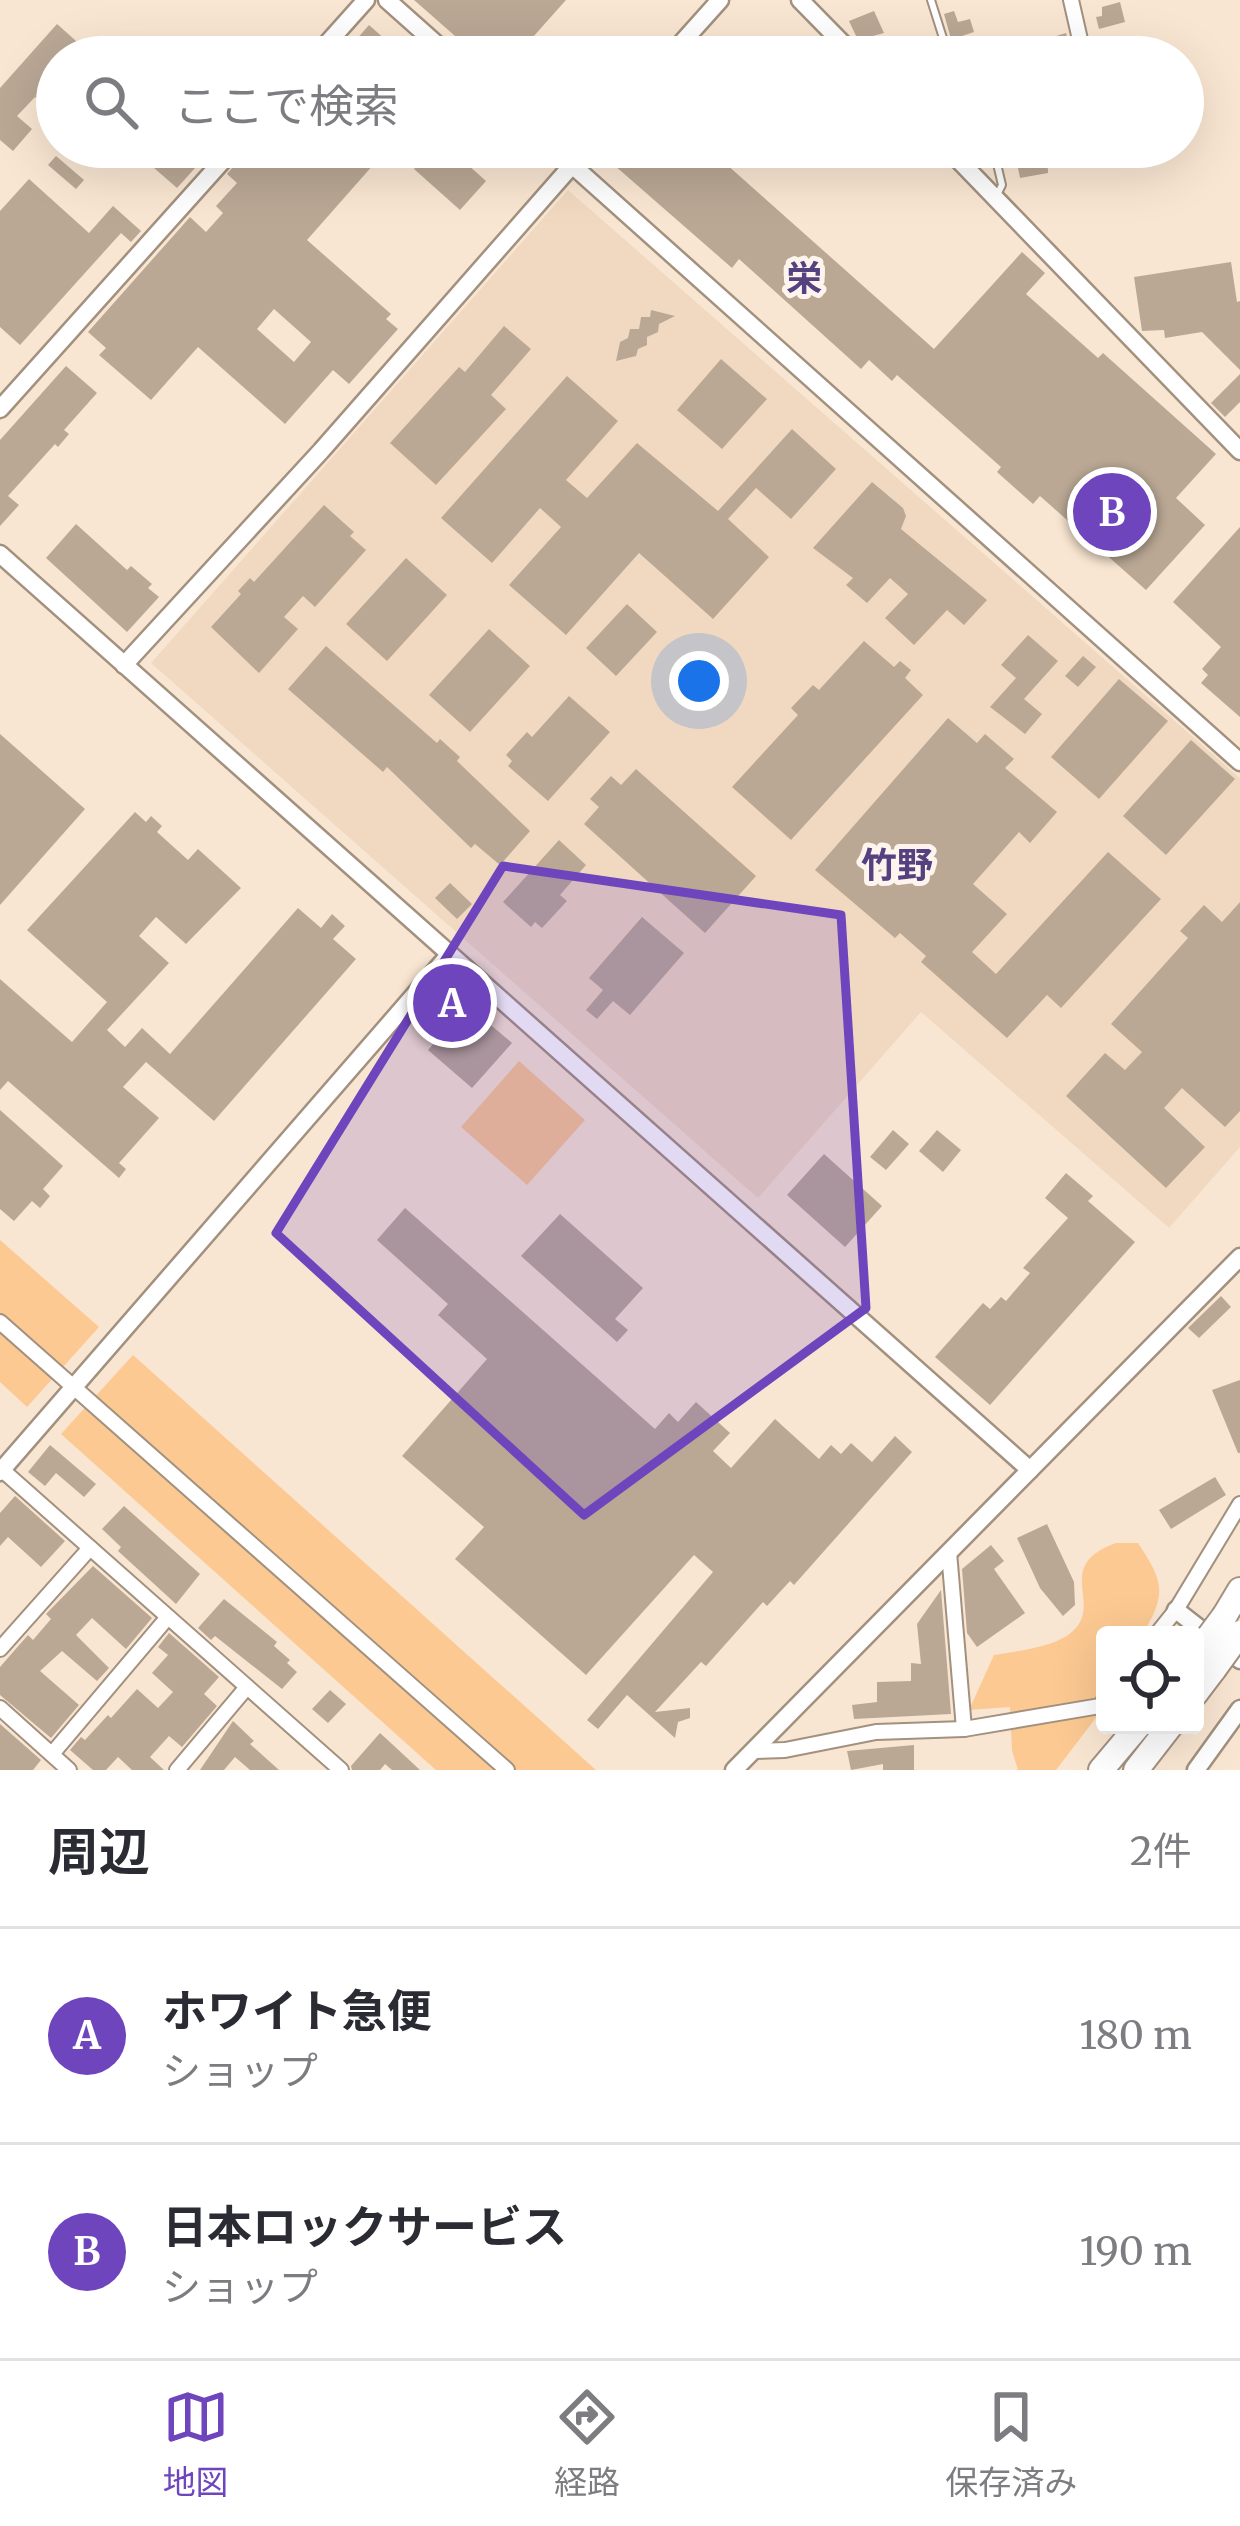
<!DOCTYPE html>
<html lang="ja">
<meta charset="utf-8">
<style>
:root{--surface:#fff;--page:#f2f2f3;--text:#2b2b33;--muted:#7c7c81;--line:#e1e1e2;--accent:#6f45bd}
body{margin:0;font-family:Merriweather,"Noto Sans JP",serif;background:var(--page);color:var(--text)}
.controls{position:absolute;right:36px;bottom:36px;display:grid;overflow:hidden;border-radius:12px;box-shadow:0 12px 48px #0002}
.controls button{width:108px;height:108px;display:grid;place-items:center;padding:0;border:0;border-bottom:3px solid var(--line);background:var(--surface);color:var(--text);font:60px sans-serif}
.you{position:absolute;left:699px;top:681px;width:42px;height:42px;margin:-30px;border:9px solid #fff;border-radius:50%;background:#1a73e8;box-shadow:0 0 0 18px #1a73e833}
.badge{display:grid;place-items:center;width:78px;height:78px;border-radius:50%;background:var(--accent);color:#fff;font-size:39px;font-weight:700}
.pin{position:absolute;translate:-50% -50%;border:6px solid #fff;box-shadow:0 3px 12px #0006}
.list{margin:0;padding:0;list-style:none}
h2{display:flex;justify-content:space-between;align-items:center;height:156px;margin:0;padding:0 48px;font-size:51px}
h2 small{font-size:39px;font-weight:400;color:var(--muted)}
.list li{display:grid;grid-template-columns:78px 1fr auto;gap:36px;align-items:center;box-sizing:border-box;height:216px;padding:0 48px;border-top:3px solid var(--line)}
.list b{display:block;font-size:45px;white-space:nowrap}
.list p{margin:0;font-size:39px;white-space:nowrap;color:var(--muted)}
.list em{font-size:39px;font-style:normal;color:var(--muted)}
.icon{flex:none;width:66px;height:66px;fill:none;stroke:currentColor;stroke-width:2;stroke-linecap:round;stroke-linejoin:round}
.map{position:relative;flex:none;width:1240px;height:1770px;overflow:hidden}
.search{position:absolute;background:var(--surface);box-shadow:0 12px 48px #0002;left:36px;right:36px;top:36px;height:132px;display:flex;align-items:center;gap:30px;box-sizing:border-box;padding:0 42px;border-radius:66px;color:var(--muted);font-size:45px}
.sheet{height:588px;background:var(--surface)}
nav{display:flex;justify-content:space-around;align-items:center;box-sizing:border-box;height:168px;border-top:3px solid var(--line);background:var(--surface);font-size:33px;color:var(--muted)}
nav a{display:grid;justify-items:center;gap:6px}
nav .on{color:var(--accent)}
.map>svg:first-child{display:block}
.built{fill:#f1d9c1}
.green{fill:#fcc992}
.building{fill:#baa895;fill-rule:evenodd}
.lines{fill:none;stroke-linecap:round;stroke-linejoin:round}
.service-casing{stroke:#a2917f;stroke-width:10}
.minor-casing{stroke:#a2917f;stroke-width:18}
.tertiary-casing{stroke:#a2917f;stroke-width:21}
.motorway-casing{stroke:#a2917f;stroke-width:28}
.service{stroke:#fff;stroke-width:6}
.minor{stroke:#fff;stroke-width:14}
.tertiary{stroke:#fff;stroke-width:16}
.motorway{stroke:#fff;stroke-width:24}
.motorway-bridge-casing{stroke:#a2917f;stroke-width:28;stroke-linecap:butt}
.motorway-bridge{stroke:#fff;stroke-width:24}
.marked{fill:#6f45bd;fill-opacity:0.2;stroke:#6f45bd;stroke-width:9;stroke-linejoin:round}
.labels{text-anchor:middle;stroke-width:10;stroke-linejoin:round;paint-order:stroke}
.quarter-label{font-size:36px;font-weight:bold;fill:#54417f;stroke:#fdf5ed}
</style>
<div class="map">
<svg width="1240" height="1770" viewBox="0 0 1240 1770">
<rect width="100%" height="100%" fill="#f9e6d2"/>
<path class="built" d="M568 190 1240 778V1147L1169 1228 921 1012 758 1198 151 663Z"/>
<g class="green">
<path d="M519 1061 585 1120 527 1185 461 1127Z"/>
<path d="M0 1240 99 1327 27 1407 0 1382Z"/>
<path d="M133 1355 596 1770H436L61 1434Z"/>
<path d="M1116 1543H1138C1164 1582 1167 1594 1142 1635H1105V1706L1056 1770H1018L1012 1751 1010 1707 969 1710 994 1655C1017 1651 1059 1647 1075 1629 1101 1601 1054 1565 1116 1543Z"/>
</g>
<g class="building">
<path d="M414 0H566L516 56 511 51 505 57H479Z"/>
<path d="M1120 2 1125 22 1099 29 1096 17 1102 16V7Z"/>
<path d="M874 11 884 33 858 40 849 21Z"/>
<path d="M954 11 958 22 970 19 974 32 962 36 968 57H956L944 14Z"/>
<path d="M57 24 94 57H57V117L35 97 17 116 32 129 13 151 0 140V88Z"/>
<path d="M369 25 405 57H341Z"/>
<path d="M1066 33 1070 48 1051 54 1052 57H1037L1033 43Z"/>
<path d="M130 147H214L177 188Z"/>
<path d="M250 147H389L307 240 391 314 386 319 398 329 349 384 333 370 285 424 198 347 151 400 99 355 106 348 88 332 190 217 206 232 223 213 216 206 237 183 227 174ZM274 309 311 342 294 362 257 329Z"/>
<path d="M434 147H448L486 181 460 210 414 169Z"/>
<path d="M616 147H707L934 349 1022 252 1045 273 1026 294 1098 358 1103 353 1216 454 1176 498 1205 525 1146 590 1040 496 1033 504 997 472 1001 467 897 375 892 381 869 360 861 369 739 259 732 268 606 158Z"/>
<path d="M1022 147H1047L1048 173 1020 178 1017 163 1021 162Z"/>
<path d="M56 156 84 180 76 189 48 165Z"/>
<path d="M29 179 89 233 113 206 141 231 131 242 121 233 20 345 0 327V211Z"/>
<path d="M1231 262 1237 302 1240 301V370L1202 332 1165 338 1164 330 1142 331 1134 277Z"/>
<path d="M651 310 675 316 659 324 658 332 647 337V345L638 349 636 356 616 361 620 342 628 338 630 329H639L641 317H650Z"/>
<path d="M504 326 531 349 491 395 506 409 436 485 390 443 459 367 465 372Z"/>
<path d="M721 359 767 399 722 449 677 410Z"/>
<path d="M66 366 97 393 64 430 69 434 58 447 55 444 8 496 19 505 0 526V440Z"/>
<path d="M1240 374V402L1225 417 1211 403Z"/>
<path d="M567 376 618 421 566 480 587 498 637 443 718 511 792 429 836 469 791 519 756 488 728 519 769 557 713 619 639 553 566 635 509 585 561 527 540 508 492 563 441 518Z"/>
<path d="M872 482 903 508 906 516 901 529 987 600 964 625 947 610 914 645 885 618 908 594 890 578 867 603 846 585 853 578 813 548Z"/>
<path d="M324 505 354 532 350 536 366 550 315 607 303 596 284 617 298 629 259 673 211 627 241 594 238 591 250 578 254 582Z"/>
<path d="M76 524 127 570 131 566 152 584 148 588 159 597 127 632 46 558Z"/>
<path d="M1240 527V717L1201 683 1208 675 1202 669 1221 647 1173 602Z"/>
<path d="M406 558 447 595 387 661 346 624Z"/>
<path d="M627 604 657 632 616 676 586 648Z"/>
<path d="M489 629 530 666 470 732 429 695Z"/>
<path d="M1028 635 1058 661 1024 699 1042 714 1025 734 990 707 1016 678 1001 665Z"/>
<path d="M864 641 894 667 900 661 911 670 905 678 923 695 791 840 732 787 798 715 791 708 813 685 819 690Z"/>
<path d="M326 646 437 743 440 739 460 757 457 761 530 831 500 865 475 844 471 848 387 767 383 772 288 689Z"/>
<path d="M1083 656 1096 667 1078 687 1065 676Z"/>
<path d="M1119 679 1168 721 1099 799 1051 757Z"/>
<path d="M569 696 610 732 548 801 508 766 512 761 506 755 527 732 532 737Z"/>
<path d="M948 718 977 743 985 734 1014 759 1005 768 1057 812 1030 843 1019 832 973 884 1007 914 972 952 996 974 1108 852 1161 899 1061 1008 1047 995 1007 1038 921 962 926 956 900 933 895 938 815 870Z"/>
<path d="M0 734 85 809 0 905Z"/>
<path d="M1191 740 1235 779 1166 855 1123 816Z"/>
<path d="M636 769 756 876 705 933 584 824 599 807 590 799 611 776 621 785Z"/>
<path d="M135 812 146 822 151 816 162 826 157 832 188 860 198 849 241 888 186 944 156 917 139 936 169 963 107 1030 125 1047 142 1028 170 1054 298 908 321 928 332 914 345 926 333 939 356 959 214 1121 146 1062 123 1087 159 1118 119 1163 126 1169 119 1178 8 1081 0 1090V979L72 1042 107 1002 27 930Z"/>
<path d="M559 840 586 865 560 895 567 901 542 928 535 922 531 927 503 902Z"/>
<path d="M450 883 472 904 457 919 435 898Z"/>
<path d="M1240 902V1111L1225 1127 1182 1088 1164 1108 1205 1147 1166 1188 1066 1096 1105 1053 1125 1070 1142 1052 1111 1024 1188 938 1180 931 1204 905 1222 922Z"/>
<path d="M642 917 684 953 630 1015 613 1001 597 1019 586 1010 603 990 589 978Z"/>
<path d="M454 994 512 1043 472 1088 428 1050 454 1021 439 1007Z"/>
<path d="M0 1110 63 1166 43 1189 50 1196 40 1208 32 1201 14 1221 0 1209Z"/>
<path d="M893 1130 909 1144 886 1170 870 1157Z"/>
<path d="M937 1130 961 1150 943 1172 919 1151Z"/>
<path d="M824 1154 882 1206 845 1247 787 1195Z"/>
<path d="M1066 1173 1093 1196 1088 1201 1135 1242 990 1405 935 1357 983 1303 990 1309 1001 1297 1006 1301 1030 1273 1023 1268 1068 1218 1045 1198Z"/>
<path d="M405 1208 655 1429 669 1413 678 1422 696 1402 730 1433 713 1451 731 1468 775 1419 819 1459 831 1445 841 1454 851 1443 872 1462 895 1436 912 1452 794 1585 790 1581 767 1606 763 1602 706 1666 701 1662 655 1712 690 1708V1718L678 1722 675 1738 627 1695 598 1729 587 1720 713 1572 694 1555 586 1675 455 1559 484 1527 402 1456 487 1359 438 1315 448 1304 377 1240Z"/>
<path d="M560 1214 643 1288 615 1319 628 1330 617 1342 521 1256Z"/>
<path d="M1221 1296 1231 1307 1199 1338 1188 1328Z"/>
<path d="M1240 1380V1453H1238L1212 1390Z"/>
<path d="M50 1445 96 1484 84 1497 56 1473 45 1486 28 1472Z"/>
<path d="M1215 1477 1226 1495 1171 1529 1159 1510Z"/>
<path d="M15 1496 65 1541 41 1567 8 1537 0 1546V1513Z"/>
<path d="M124 1506 200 1574 176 1604 118 1551 121 1547 102 1529Z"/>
<path d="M1047 1524 1074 1582 1075 1605 1063 1616 1040 1588 1017 1538Z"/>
<path d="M991 1545 1004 1561 994 1569 1025 1613 977 1647 967 1633 962 1569Z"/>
<path d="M93 1566 152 1618 126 1649 92 1618 76 1635 109 1668 97 1681 62 1651 40 1671 79 1705 51 1738 0 1695V1667L28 1635 33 1640 51 1619 46 1614Z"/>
<path d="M941 1590 951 1714 854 1719 852 1705 877 1702V1682L911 1681V1663L921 1664 917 1624Z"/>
<path d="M224 1599 277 1642 274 1646 290 1660 287 1663 297 1672 282 1689 215 1636 211 1640 198 1628Z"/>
<path d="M169 1633 219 1677 204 1694 217 1706 182 1747 169 1736 150 1757 164 1770H132L118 1757 106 1770H93L70 1750 81 1737 85 1740 108 1715 111 1718 137 1689 158 1708 173 1692 152 1673 168 1655 158 1647Z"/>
<path d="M330 1690 346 1704 328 1723 312 1709Z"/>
<path d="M233 1721 254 1741 250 1744 279 1770H250L235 1757 224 1770H200Z"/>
<path d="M0 1724 41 1760 33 1770H0Z"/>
<path d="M380 1733 392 1744 420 1770H392L385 1764 380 1770H352L351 1766Z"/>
<path d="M914 1745V1770H883V1764L851 1770 847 1751Z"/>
</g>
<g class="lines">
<defs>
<g id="service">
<path d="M931 0 949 57"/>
<path d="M993 147 1002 185 997 195"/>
</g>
<g id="minor">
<path d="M1071 0 1084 57"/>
<path d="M0 1322 507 1770"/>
<path d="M0 1468 341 1770"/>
<path d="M949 1552 964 1729"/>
<path d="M1156 1635 1176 1610 1240 1504"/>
<path d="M0 1649 90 1548"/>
<path d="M0 1708 69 1770"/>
<path d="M753 1751 785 1750 876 1732 964 1729 1100 1706 1105 1699"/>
<path d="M52 1754 168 1617"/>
<path d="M177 1770 247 1687"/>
</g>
<g id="tertiary">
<path d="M387 0 451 57"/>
<path d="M800 0 856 57"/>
<path d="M315 57 366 0"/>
<path d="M669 57 720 0"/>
<path d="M552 147 1240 762"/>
<path d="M946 147 1240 451"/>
<path d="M0 409 235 147"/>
<path d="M0 554 1030 1470"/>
<path d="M124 665 321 451 588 147"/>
<path d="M0 1472 449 955"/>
<path d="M1176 1610 1240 1660"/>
<path d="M734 1770 1240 1257"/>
<path d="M1196 1770 1240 1709"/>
</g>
<g id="motorway">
<path d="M1225 1615 1240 1590"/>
<path d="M1195 1694 1214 1669"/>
<path d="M1101 1770 1139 1725"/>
<path d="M1136 1770 1171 1725"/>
</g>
</defs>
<use href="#service" class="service-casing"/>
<use href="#minor" class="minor-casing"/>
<use href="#tertiary" class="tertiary-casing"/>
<use href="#motorway" class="motorway-casing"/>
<use href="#service" class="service"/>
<use href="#minor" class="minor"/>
<use href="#tertiary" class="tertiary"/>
<use href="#motorway" class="motorway"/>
<defs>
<g id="motorway-bridge">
<path d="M1196 1654 1225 1615"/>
<path d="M1214 1669 1240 1633"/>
</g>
</defs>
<use href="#motorway-bridge" class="motorway-bridge-casing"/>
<use href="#motorway-bridge" class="motorway-bridge"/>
</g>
<path class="marked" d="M503 866 841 915 866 1308 584 1515 276 1233Z"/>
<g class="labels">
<g class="quarter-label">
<text x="804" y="291">栄</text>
<text x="897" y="878">竹野</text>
</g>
</g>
</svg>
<div class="controls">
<button><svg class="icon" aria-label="locate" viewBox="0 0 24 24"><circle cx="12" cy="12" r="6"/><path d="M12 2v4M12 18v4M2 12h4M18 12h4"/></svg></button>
</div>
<div class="you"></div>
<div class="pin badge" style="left:452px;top:1003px">A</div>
<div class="pin badge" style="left:1112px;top:512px">B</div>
<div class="search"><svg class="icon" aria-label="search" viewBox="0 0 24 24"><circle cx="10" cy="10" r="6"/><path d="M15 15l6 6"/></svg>ここで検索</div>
</div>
<section class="sheet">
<h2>周辺<small>2件</small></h2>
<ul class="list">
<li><span class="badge">A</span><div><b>ホワイト急便</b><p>ショップ</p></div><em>180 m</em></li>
<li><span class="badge">B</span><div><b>日本ロックサービス</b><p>ショップ</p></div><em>190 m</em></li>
</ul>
</section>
<nav>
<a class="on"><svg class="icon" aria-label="map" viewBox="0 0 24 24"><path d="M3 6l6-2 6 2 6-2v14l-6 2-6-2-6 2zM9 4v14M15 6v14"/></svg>地図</a>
<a><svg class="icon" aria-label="directions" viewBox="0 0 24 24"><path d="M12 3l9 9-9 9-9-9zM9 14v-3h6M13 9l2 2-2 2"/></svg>経路</a>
<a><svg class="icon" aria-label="saved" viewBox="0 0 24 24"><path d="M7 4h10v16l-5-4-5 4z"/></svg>保存済み</a>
</nav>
